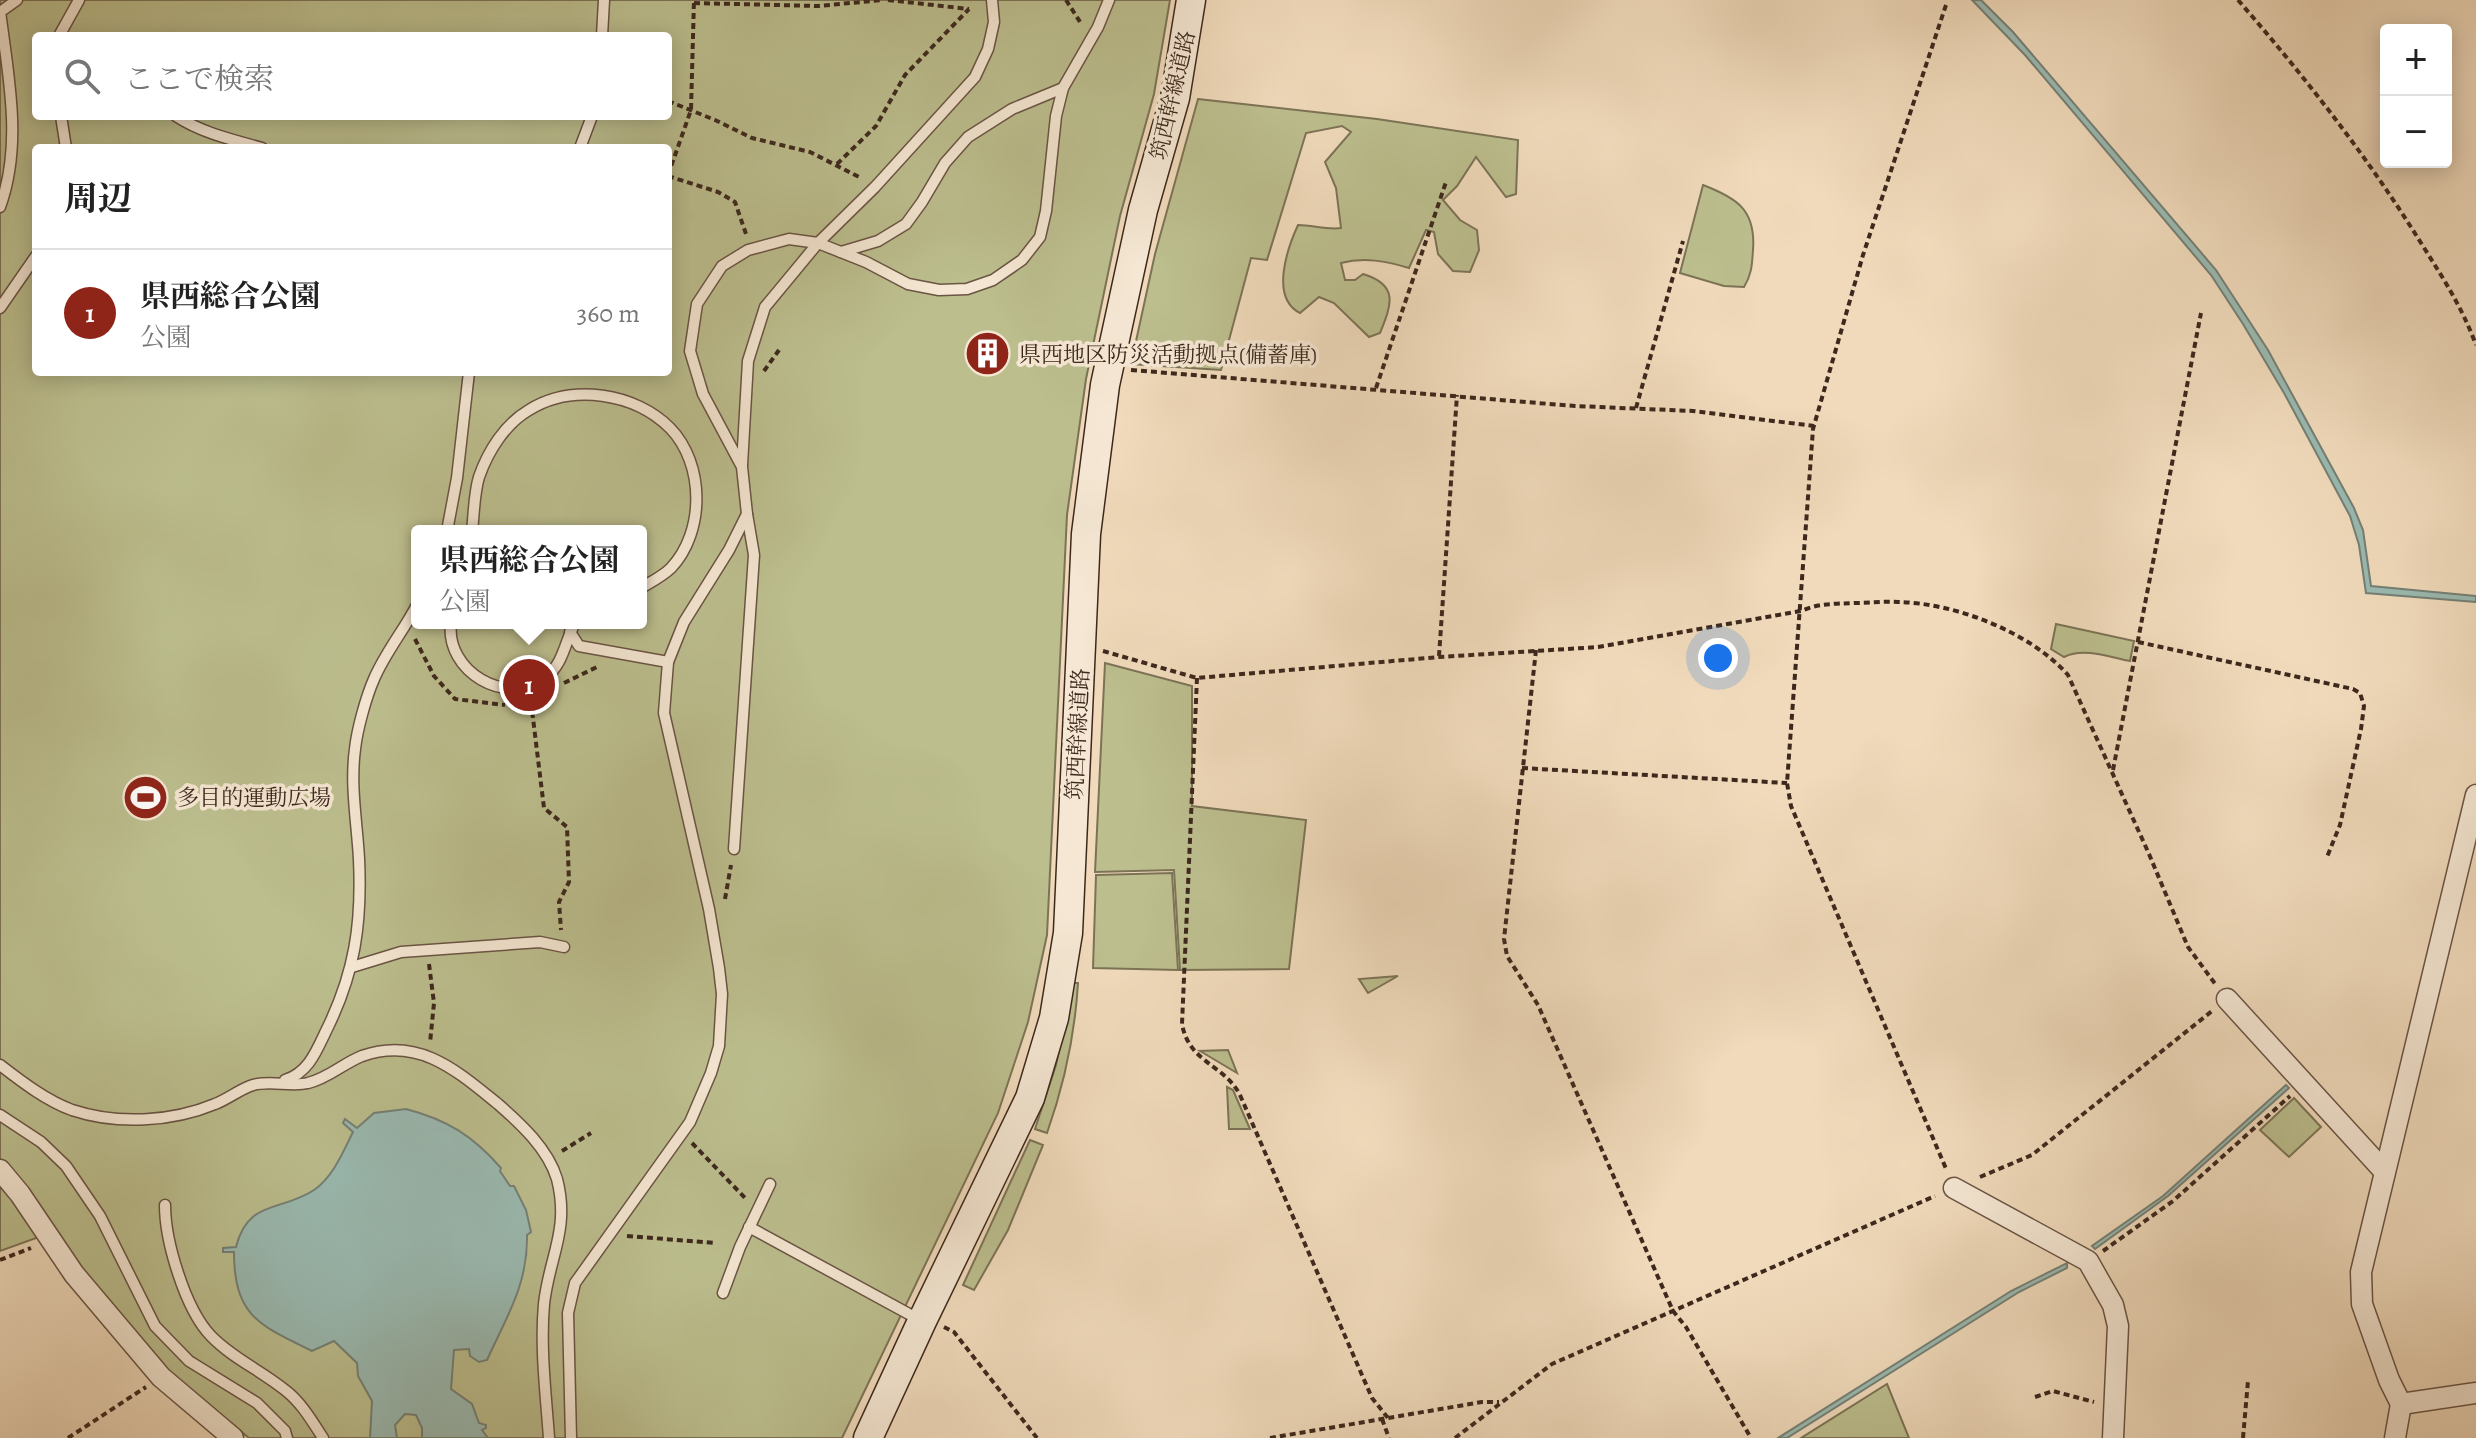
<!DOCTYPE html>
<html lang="ja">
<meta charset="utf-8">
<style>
:root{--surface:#fff;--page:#f6f6f6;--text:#222;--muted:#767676;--line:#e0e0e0;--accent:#8f2418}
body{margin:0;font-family:Alegreya,"Noto Serif JP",serif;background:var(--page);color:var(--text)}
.controls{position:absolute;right:24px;top:24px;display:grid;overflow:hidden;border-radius:8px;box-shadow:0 4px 20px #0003}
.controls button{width:72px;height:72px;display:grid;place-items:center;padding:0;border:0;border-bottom:2px solid var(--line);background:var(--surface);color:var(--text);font:40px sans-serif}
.you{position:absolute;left:1718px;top:658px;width:28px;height:28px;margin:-20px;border:6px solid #fff;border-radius:50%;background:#1a73e8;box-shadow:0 0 0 12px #1a73e833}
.badge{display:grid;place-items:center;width:52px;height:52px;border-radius:50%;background:var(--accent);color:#fff;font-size:26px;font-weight:700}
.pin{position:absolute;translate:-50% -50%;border:4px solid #fff;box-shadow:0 2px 8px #0006}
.popup{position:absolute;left:411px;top:525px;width:236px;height:104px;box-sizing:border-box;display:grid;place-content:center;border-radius:8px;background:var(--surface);filter:drop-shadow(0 2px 6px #0005);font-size:26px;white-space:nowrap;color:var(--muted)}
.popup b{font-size:30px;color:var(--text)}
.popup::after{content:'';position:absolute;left:50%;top:100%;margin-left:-16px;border:16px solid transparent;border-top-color:var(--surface)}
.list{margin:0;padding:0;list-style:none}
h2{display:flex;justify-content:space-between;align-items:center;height:104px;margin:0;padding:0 32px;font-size:34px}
h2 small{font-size:26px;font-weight:400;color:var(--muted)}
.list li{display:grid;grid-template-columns:52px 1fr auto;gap:24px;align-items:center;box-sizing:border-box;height:128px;padding:0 32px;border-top:2px solid var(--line)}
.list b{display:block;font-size:30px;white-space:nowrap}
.list p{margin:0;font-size:26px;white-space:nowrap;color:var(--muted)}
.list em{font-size:26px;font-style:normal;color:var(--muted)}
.icon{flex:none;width:44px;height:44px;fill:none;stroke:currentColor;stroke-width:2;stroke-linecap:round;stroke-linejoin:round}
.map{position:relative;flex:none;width:2476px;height:1438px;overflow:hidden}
.search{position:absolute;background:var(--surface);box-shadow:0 4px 20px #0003;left:32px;top:32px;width:640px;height:88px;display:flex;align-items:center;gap:20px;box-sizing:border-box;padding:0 28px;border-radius:8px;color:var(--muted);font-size:30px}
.panel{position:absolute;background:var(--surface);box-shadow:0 4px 20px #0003;left:32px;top:144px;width:640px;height:232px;border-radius:8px}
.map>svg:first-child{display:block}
.green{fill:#bcbe8e;stroke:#7c7356;stroke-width:2;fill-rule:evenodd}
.water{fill:#9abab1;stroke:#758076;stroke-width:2}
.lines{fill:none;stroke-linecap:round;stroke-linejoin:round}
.lane-casing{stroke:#6a5444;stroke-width:13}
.street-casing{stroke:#6a5444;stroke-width:23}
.secondary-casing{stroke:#3d281d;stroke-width:31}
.path{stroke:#3d281d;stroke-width:4;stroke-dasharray:6 4;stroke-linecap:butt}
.lane{stroke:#f5e7d3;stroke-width:10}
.street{stroke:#f5e7d3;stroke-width:20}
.secondary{stroke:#f5e7d3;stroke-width:28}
.labels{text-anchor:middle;stroke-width:7;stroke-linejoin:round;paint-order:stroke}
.street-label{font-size:22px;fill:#3d281d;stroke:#f5e7d3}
.poi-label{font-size:22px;fill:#3d281d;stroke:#f5e7d3;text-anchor:start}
</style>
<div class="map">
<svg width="2476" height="1438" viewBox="0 0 2476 1438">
<rect width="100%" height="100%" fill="#f0dabb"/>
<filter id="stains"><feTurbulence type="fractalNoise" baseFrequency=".0025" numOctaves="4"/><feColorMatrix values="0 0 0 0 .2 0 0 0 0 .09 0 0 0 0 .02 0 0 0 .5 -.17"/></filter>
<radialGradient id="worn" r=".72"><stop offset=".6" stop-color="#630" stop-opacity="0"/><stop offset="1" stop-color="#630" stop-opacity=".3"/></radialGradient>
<g class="green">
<path d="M0 0H1170L1154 94 1120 216 1086 379 1067 515 1047 935 1028 1022 998 1113 842 1438H249L158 1362 79 1264 25 1188 0 1160ZM36 36H668V116H36ZM36 148H668V372H36ZM417 531H641V623H417Z"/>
<path d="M1198 99 1377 119 1518 140 1516 194 1506 197 1476 157 1457 186 1443 200 1460 220 1477 230 1479 250 1470 272 1453 271 1438 254 1434 232 1426 230 1409 268C1386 261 1364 257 1341 263L1345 280H1355L1363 274C1400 285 1391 306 1380 333L1369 337 1334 303 1319 297 1300 313C1270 298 1287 249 1298 225 1313 225 1326 230 1341 228L1336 188 1325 162 1351 132 1342 126 1306 133 1267 260 1251 258 1221 370 1131 364 1155 254Z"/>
<path d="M1703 185C1737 198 1756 210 1753 250 1752 264 1752 274 1744 287L1724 286 1680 273Z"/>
<path d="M2056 624 2134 641 2130 661C2109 657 2084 647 2064 657L2051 649Z"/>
<path d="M1105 663 1192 686V806L1306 820 1289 969 1180 970 1174 870 1095 872Z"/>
<path d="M1172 873 1178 970 1093 968 1096 875Z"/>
<path d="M1398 976 1368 993 1359 979Z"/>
<path d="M1074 983H1078C1075 1034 1064 1085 1047 1133L1035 1129 1056 1065Z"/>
<path d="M1228 1050 1237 1073 1200 1051Z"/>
<path d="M1227 1087 1233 1090 1250 1129H1229Z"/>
<path d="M2294 1098 2321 1127 2289 1157 2260 1130Z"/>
<path d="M1030 1140 1043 1145 1008 1230 974 1290 963 1285Z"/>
<path d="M0 1179 39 1237 0 1251Z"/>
<path d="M1887 1384 1909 1438H1801Z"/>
</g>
<g class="water">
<path d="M1972 0H1981L2013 32 2216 270 2268 350 2354 508 2363 530 2371 586 2476 596V602L2366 593 2359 545 2350 516 2284 393 2243 324 2211 275 2025 55Z"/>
<path d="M2286 1085 2289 1088 2168 1196 2095 1249 2092 1246 2163 1196Z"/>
<path d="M406 1109C448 1120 473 1136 501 1168L500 1171 510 1186H514L526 1210 531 1232 527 1235C528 1284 507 1316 487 1360L479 1362 470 1356 469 1349 454 1350 451 1389 472 1404 479 1423 486 1425V1428L482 1430 488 1438H422V1428L416 1415 405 1414 395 1425 397 1438H370L372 1401 358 1376 357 1363 334 1341 312 1351C259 1325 234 1316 234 1252H223V1248L236 1247C248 1199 281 1212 314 1190 333 1177 343 1152 353 1132L343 1123 345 1119 357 1128 374 1113Z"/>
<path d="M2067 1263V1268L2019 1292 1787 1438H1778L2011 1291Z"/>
</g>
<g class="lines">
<defs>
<g id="lane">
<path d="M0 11C8 75 23 144 0 207"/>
<path d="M0 12 17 0"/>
<path d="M59 36 79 0"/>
<path d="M602 36 604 0"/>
<path d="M61 116 66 148"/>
<path d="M176 116C202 133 233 140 262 148"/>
<path d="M580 148 592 116"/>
<path d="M841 252 878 241 906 224 922 202 945 163 968 137 1012 109 1063 88"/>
<path d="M0 308 36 256"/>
<path d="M742 465 748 361 765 307 818 243 875 187 975 77 988 49 994 22 992 0"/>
<path d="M447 531 457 478 469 372"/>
<path d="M472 531C474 514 474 493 479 477 488 451 505 424 529 410 572 383 635 393 670 428 705 464 705 532 671 568 663 576 651 582 641 588"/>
<path d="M451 623C445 671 506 708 546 677 564 663 565 641 575 623"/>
<path d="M570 632 579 646 668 662"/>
<path d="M734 849 754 555 747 514"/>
<path d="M352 967 401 952 540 942 564 947"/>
<path d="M0 1065C22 1082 47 1101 72 1110 117 1125 172 1122 215 1104 228 1099 240 1089 253 1085 270 1080 291 1087 308 1083 327 1079 344 1063 362 1056 419 1036 457 1071 498 1104 521 1124 548 1149 557 1179 570 1230 549 1257 544 1304 540 1348 546 1395 549 1438"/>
<path d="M285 1080C308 1073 316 1052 326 1031 355 973 362 923 359 859 357 822 350 786 355 749 357 730 366 697 374 679 385 653 404 630 417 605"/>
<path d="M0 1115 41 1142 66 1166 100 1216 155 1326 189 1361 257 1403 285 1431 287 1438"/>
<path d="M165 1205C165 1241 185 1309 211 1336 232 1358 262 1371 285 1390 301 1402 312 1421 323 1438"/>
<path d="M749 1227 920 1320"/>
<path d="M723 1293 740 1247 770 1184"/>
<path d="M571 1438 568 1313 575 1283 690 1122 711 1073 719 1046 722 994 719 968 709 909 664 713 668 662 684 622 729 550 747 514 742 467 703 394 690 351 697 304 722 266 748 250 789 239 818 243 866 262 908 284 939 290 967 289 993 280 1022 260 1040 237 1046 211 1056 116 1063 88 1098 27 1109 0"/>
</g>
<g id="street">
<path d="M2227 999 2384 1171"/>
<path d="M0 1170 20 1194 74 1274 161 1377 233 1438"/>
<path d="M1954 1188 2088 1261 2113 1305 2118 1326 2113 1438"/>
<path d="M2401 1404 2476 1393"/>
<path d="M2395 1438 2401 1404 2389 1380 2362 1304 2361 1272 2476 795"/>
</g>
<path id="secondary" d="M868 1438 922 1321 1030 1098 1054 1018 1068 933 1086 534 1105 385 1143 210 1175 98 1191 0"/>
</defs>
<use href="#lane" class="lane-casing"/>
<use href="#street" class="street-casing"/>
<use href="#secondary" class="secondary-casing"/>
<g class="path">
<path d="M888 0 969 9"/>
<path d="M1066 0 1082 25"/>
<path d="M2238 0C2305 77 2367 156 2421 243 2443 278 2462 307 2476 345"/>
<path d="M694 3 818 6 883 0"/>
<path d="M1946 5 1863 255 1813 429 1787 783 1791 806 1947 1171"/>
<path d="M668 101 715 120 752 138 810 152 861 178"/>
<path d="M837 164 876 126 905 75 969 9"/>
<path d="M668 175 691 110 694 0"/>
<path d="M668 176 718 192 735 202 746 234"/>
<path d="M1131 370 1575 406 1693 411 1814 426"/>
<path d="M764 371 779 350"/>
<path d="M1376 388 1446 182"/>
<path d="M1636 408 1683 241"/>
<path d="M415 639 434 676 455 699 505 705"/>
<path d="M2138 642 2353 689 2360 693 2364 706 2361 729 2340 825 2327 857"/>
<path d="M1536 650 1504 939 1507 956 1538 1005 1673 1311 1686 1327 1751 1438"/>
<path d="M1103 651 1197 678 1439 657 1598 647 1801 611C1819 603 1835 604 1855 603 1869 603 1883 601 1898 602 1955 603 2030 632 2068 675L2149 854 2188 947 2216 985"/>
<path d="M1439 656 1457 395"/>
<path d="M1197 678 1182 1024C1189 1063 1224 1064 1240 1095L1372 1398 1388 1418"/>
<path d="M564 683 599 666"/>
<path d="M531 702 544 808 567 827 569 882 559 902 561 930"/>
<path d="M1522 768 1787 783"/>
<path d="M2113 770 2201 313"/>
<path d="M725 899 731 865"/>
<path d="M429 964 434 1003 430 1043"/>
<path d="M692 1143 747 1200"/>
<path d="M562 1151 591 1133"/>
<path d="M1980 1177 2032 1155 2212 1011"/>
<path d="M627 1236 715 1243"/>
<path d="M2103 1251 2173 1201 2290 1096"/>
<path d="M0 1260 31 1248"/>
<path d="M944 1327 954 1332 1037 1438"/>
<path d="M2035 1397 2053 1391 2094 1402"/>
<path d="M1382 1419 1389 1438"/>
<path d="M68 1438 146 1387"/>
<path d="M1270 1438 1482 1402H1499"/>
<path d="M1455 1438 1552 1364 1935 1196"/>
<path d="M2243 1438 2248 1381"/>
</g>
<use href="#lane" class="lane"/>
<use href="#street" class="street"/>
<use href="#secondary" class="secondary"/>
</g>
<defs>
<symbol id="building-disc" viewBox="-11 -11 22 22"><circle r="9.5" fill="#8f2418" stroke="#f5e7d3"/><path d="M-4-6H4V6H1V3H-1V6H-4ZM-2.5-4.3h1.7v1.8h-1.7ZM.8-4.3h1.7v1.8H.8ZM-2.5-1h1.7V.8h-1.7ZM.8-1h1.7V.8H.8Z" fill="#fff"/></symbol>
<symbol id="stadium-disc" viewBox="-11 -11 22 22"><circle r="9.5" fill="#8f2418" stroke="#f5e7d3"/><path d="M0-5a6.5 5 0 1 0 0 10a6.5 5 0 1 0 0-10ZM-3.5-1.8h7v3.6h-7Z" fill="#fff"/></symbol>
</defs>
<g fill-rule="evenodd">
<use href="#building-disc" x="962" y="328" width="51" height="51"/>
<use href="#stadium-disc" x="120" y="772" width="51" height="51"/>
</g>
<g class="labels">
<g class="street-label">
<text transform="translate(1172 95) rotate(-77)" y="8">筑西幹線道路</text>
<text transform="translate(1077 734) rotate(-87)" y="8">筑西幹線道路</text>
</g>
<g class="poi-label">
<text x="1019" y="362">県西地区防災活動拠点(備蓄庫)</text>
<text x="177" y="805">多目的運動広場</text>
</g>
</g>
<rect width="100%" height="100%" filter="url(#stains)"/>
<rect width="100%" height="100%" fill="url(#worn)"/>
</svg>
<div class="controls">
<button>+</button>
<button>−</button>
</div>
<div class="you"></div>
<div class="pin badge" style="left:529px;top:685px">1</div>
<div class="popup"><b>県西総合公園</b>公園</div>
<div class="search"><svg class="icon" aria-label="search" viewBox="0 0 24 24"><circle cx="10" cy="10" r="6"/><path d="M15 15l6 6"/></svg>ここで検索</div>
<section class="panel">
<h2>周辺<small></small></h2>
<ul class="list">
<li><span class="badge">1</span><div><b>県西総合公園</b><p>公園</p></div><em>360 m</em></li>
</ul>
</section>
</div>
